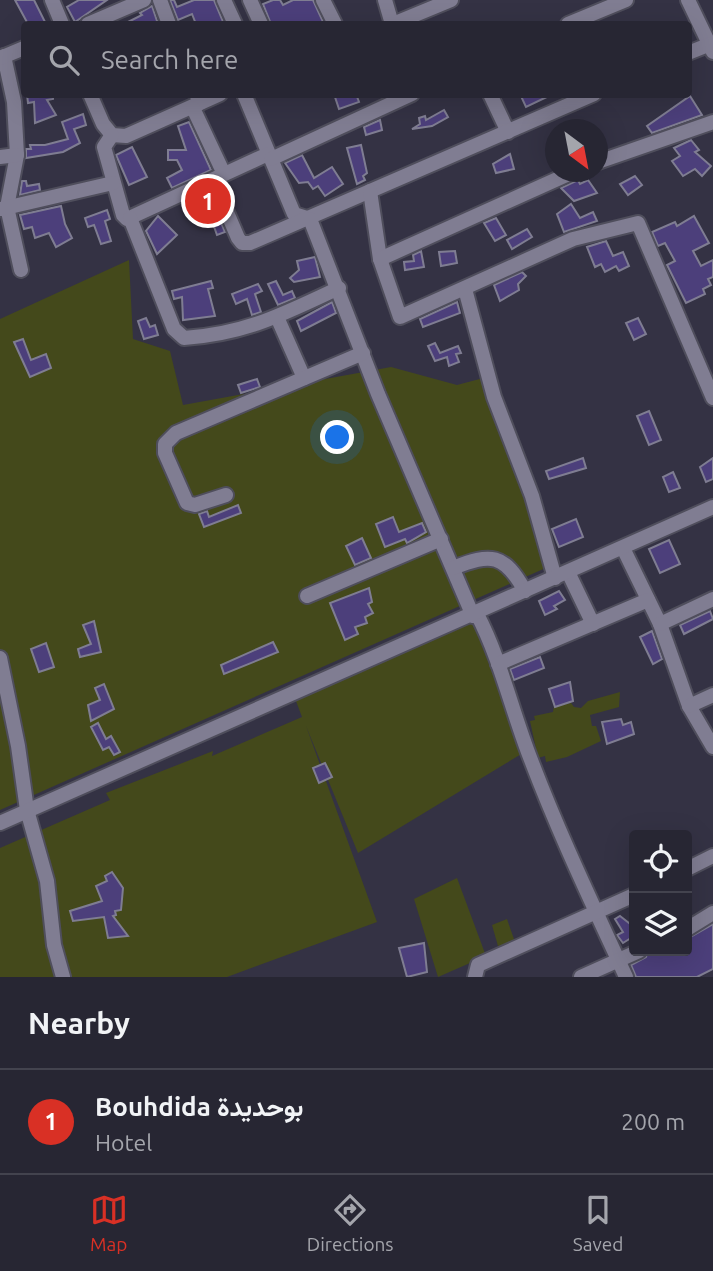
<!DOCTYPE html>
<meta charset="utf-8">
<style>
:root{--surface:#272633;--page:#33323f;--text:#f1f3f6;--muted:#a4a5ac;--line:#43434e;--accent:#d93025}
body{margin:0;font-family:Ubuntu,Vazirmatn,sans-serif;background:var(--page);color:var(--text)}
.controls{position:absolute;right:21px;bottom:21px;display:grid;overflow:hidden;border-radius:7px;box-shadow:0 7px 28px #0002}
.controls button{width:63px;height:63px;display:grid;place-items:center;padding:0;border:0;border-bottom:2px solid var(--line);background:var(--surface);color:var(--text);font:35px sans-serif}
.compass{position:absolute;left:545px;top:119px;width:63px;height:63px;border-radius:50%;background:var(--surface);box-shadow:0 7px 28px #0002;rotate:148deg}
.you{position:absolute;left:338px;top:438px;width:24px;height:24px;margin:-18px;border:5px solid #fff;border-radius:50%;background:#1a73e8;box-shadow:0 0 0 10px #1a73e833}
.badge{display:grid;place-items:center;width:46px;height:46px;border-radius:50%;background:var(--accent);color:#fff;font-size:23px;font-weight:700}
.pin{position:absolute;translate:-50% -50%;border:4px solid #fff;box-shadow:0 2px 7px #0006}
.list{margin:0;padding:0;list-style:none}
h2{display:flex;justify-content:space-between;align-items:center;height:91px;margin:0;padding:0 28px;font-size:30px}
h2 small{font-size:23px;font-weight:400;color:var(--muted)}
.list li{display:grid;grid-template-columns:46px 1fr auto;gap:21px;align-items:center;box-sizing:border-box;height:105px;padding:0 28px;border-top:2px solid var(--line)}
.list b{display:block;font-size:26px;white-space:nowrap}
.list p{margin:0;font-size:23px;white-space:nowrap;color:var(--muted)}
.list em{font-size:23px;font-style:normal;color:var(--muted)}
.icon{flex:none;width:38px;height:38px;fill:none;stroke:currentColor;stroke-width:2;stroke-linecap:round;stroke-linejoin:round}
.map{position:relative;flex:none;width:713px;height:977px;overflow:hidden}
.search{position:absolute;background:var(--surface);box-shadow:0 7px 28px #0002;left:21px;right:21px;top:21px;height:77px;display:flex;align-items:center;gap:18px;box-sizing:border-box;padding:0 24px;border-radius:7px;color:var(--muted);font-size:26px}
.sheet{height:196px;background:var(--surface)}
nav{display:flex;justify-content:space-around;align-items:center;box-sizing:border-box;height:98px;border-top:2px solid var(--line);background:var(--surface);font-size:19px;color:var(--muted)}
nav a{display:grid;justify-items:center;gap:4px}
nav .on{color:var(--accent)}
.map>svg:first-child{display:block}
.green{fill:#44491b}
.building{fill:#4c3f7b;stroke:#7f7d92;stroke-width:2}
.lines{fill:none;stroke-linecap:round;stroke-linejoin:round}
.minor-casing{stroke:#4f4e5c;stroke-width:18}
.minor{stroke:#807d92;stroke-width:14}
</style>
<div class="map">
<svg width="713" height="977" viewBox="0 0 713 977">
<rect width="100%" height="100%" fill="#343244"/>
<g class="green">
<path d="M129 260 133 339 170 351 183 405 391 367 457 385 491 376 550 566 0 810V319Z"/>
<path d="M473 622 523 753 358 853 306 726 377 922 227 977H0V848L110 800 106 793 213 751 212 756 302 717 293 693Z"/>
<path d="M620 692 619 707 590 715 592 726H596L601 741 567 757 546 762 545 756 538 758 530 721 535 720 534 716 553 712 554 706 571 703 574 707 581 708 588 701Z"/>
<path d="M457 878 486 956 438 977 414 899Z"/>
<path d="M507 919 515 942 498 946 492 925Z"/>
</g>
<g class="building">
<path d="M15 0H34L46 24H28Z"/>
<path d="M79 0H107L75 22 67 7Z"/>
<path d="M170 0H174L177 7 194 0H214L224 24H196L192 14 178 20Z"/>
<path d="M273 0H280L283 5 293 0H313L324 24H271L263 4Z"/>
<path d="M152 6 158 24H124L142 15 140 13Z"/>
<path d="M27 94H53V99L47 100 56 115 35 123 34 102 28 103Z"/>
<path d="M334 94H356L359 102 339 109Z"/>
<path d="M520 94H553L526 107Z"/>
<path d="M690 96 702 115 652 133 647 126Z"/>
<path d="M444 110 448 117 432 126 412 129 420 124 419 118 425 116 426 120Z"/>
<path d="M83 114 86 125 74 129 80 143 63 152 26 158V149H31L30 145H45L68 139 62 122Z"/>
<path d="M380 120 382 130 366 135 364 127Z"/>
<path d="M189 122 211 170 172 188 167 178 182 170 177 160H168V150H186L178 126Z"/>
<path d="M691 140 699 150 695 152 711 166 702 176 695 169 683 176 672 161 680 156 674 148Z"/>
<path d="M361 145 367 173 363 176 365 180 357 184 347 148Z"/>
<path d="M132 147 147 177 129 185 116 155Z"/>
<path d="M510 154 514 169 496 173 493 164Z"/>
<path d="M302 155 314 178 332 167 343 184 325 196 318 186 313 189 308 182 299 183 285 163Z"/>
<path d="M635 176 642 185 628 195 620 184Z"/>
<path d="M578 180 580 184 588 180 597 193 574 201 561 188Z"/>
<path d="M22 181H26L27 186 39 184 40 190 20 195Z"/>
<path d="M208 192 225 232 217 235 211 218 197 224 192 211 207 205 202 195Z"/>
<path d="M571 204 580 218 593 212 597 221 564 232 557 214Z"/>
<path d="M61 206 65 224 72 238 56 247 49 233 35 238 32 227 24 229 20 215Z"/>
<path d="M107 210 110 219 105 221 111 241 101 244 94 225 88 227 85 218Z"/>
<path d="M158 216 177 235 157 254 146 231Z"/>
<path d="M694 216 709 243 693 251 701 266 713 260V277L708 279 711 285 703 289 705 294 686 303 667 265 675 261 665 243 658 246 652 232 675 222 677 226Z"/>
<path d="M496 218 506 235 495 241 484 223Z"/>
<path d="M527 229 532 237 512 249 507 240Z"/>
<path d="M606 241 613 256 623 252 629 266 619 271 616 266 605 272 601 264 595 267 587 247Z"/>
<path d="M421 251 424 267 405 270 404 262 414 261 413 255Z"/>
<path d="M455 251 457 263 441 266 439 252Z"/>
<path d="M315 257 320 277 294 282 290 278 299 270 297 261Z"/>
<path d="M522 272 526 276 518 284 519 290 500 301 494 285Z"/>
<path d="M211 281 213 288 208 289 215 316 183 320 182 297 174 299 172 291Z"/>
<path d="M276 281 283 295 292 291 295 298 278 305 268 284Z"/>
<path d="M258 284 262 291 255 294 261 312 252 315 247 299 236 304 232 294Z"/>
<path d="M332 302 336 313 301 331 297 321Z"/>
<path d="M457 302 460 313 423 327 420 319Z"/>
<path d="M146 318 150 327 155 325 158 335 144 339 138 321Z"/>
<path d="M638 318 646 334 634 340 626 323Z"/>
<path d="M23 339 31 360 46 354 51 368 30 377 14 342Z"/>
<path d="M435 343 440 353 458 346 461 353 456 354 459 362 449 366 447 357 435 361 428 346Z"/>
<path d="M257 379 260 387 241 393 238 385Z"/>
<path d="M649 411 661 440 649 445 637 416Z"/>
<path d="M583 458 586 468 549 479 546 471Z"/>
<path d="M713 458V479L706 482 700 467Z"/>
<path d="M673 472 680 488 669 492 663 477Z"/>
<path d="M238 505 241 513 204 527 199 514 207 511 209 517Z"/>
<path d="M393 517 399 532 422 523 426 532 407 543 405 539 385 547 376 524Z"/>
<path d="M576 519 583 537 559 547 552 529Z"/>
<path d="M362 538 371 558 355 565 346 546Z"/>
<path d="M669 540 680 564 660 573 649 549Z"/>
<path d="M369 588 372 602 368 604 373 613 365 617 367 623 355 627 358 634 345 640 330 603Z"/>
<path d="M559 591 565 600 554 606 557 609 545 615 539 601Z"/>
<path d="M710 611 713 619 684 634 680 625Z"/>
<path d="M94 621 101 652 80 657 78 649 91 644 83 625Z"/>
<path d="M652 631 662 659 653 664 640 637Z"/>
<path d="M273 642 278 652 224 674 221 665Z"/>
<path d="M46 643 54 667 39 672 31 649Z"/>
<path d="M540 657 544 668 514 680 510 669Z"/>
<path d="M570 682 573 701 555 707 549 689Z"/>
<path d="M104 684 114 709 91 721 88 705 100 700 95 688Z"/>
<path d="M621 719 623 725 631 722 634 734 607 744 602 722Z"/>
<path d="M98 723 106 739 111 736 120 752 114 755 109 747 103 750 91 727Z"/>
<path d="M325 763 332 777 319 783 313 768Z"/>
<path d="M112 872 123 888 121 910 115 911 116 915 113 916 128 936 108 938 104 917 73 921 70 911 102 901 96 886 107 881 105 876Z"/>
<path d="M620 916 634 927V936L623 943 617 935 623 932 615 919Z"/>
<path d="M713 924V969L697 977H636L631 965 646 957 648 951H687V939Z"/>
<path d="M424 943 427 972 407 977 399 948Z"/>
</g>
<g class="lines">
<defs>
<g id="minor">
<path d="M52 0 62 24"/>
<path d="M160 0 169 24"/>
<path d="M224 0 235 24"/>
<path d="M250 0 261 24"/>
<path d="M323 0 335 24"/>
<path d="M385 0 392 24"/>
<path d="M688 0 713 52"/>
<path d="M88 24 144 0"/>
<path d="M393 24 451 0"/>
<path d="M568 24 626 0"/>
<path d="M688 53 713 43"/>
<path d="M4 56 14 102 17 155 7 207 21 270"/>
<path d="M0 58 24 48"/>
<path d="M90 94 103 124 112 135 126 136 200 103"/>
<path d="M244 94 294 214 310 219"/>
<path d="M490 94 508 132"/>
<path d="M197 96 200 103 220 94"/>
<path d="M193 108 224 174"/>
<path d="M112 135 104 147 123 215 127 219 268 154"/>
<path d="M0 157 17 155"/>
<path d="M271 159 412 94"/>
<path d="M598 162 713 122"/>
<path d="M213 180 238 238 242 243H250L594 94"/>
<path d="M370 191 380 259 400 317 573 239 638 223 713 398"/>
<path d="M1 209 113 183"/>
<path d="M130 218 174 329 184 338C246 334 283 314 339 288"/>
<path d="M310 219 378 394 473 616"/>
<path d="M380 259 573 172"/>
<path d="M465 289 494 397 532 496 555 578"/>
<path d="M277 317 304 378"/>
<path d="M226 495 195 505 187 503 165 453V444L176 433 363 353"/>
<path d="M623 548 660 624 689 706 713 747"/>
<path d="M453 568C491 553 504 553 525 591"/>
<path d="M568 572 593 624"/>
<path d="M307 596 441 539"/>
<path d="M477 614C501 660 512 712 531 760 559 834 593 905 626 977"/>
<path d="M660 624 713 599"/>
<path d="M0 658 18 746 27 810 47 881 54 945 63 977"/>
<path d="M498 664 648 600"/>
<path d="M689 706 713 695"/>
<path d="M0 823 713 507"/>
<path d="M687 869 713 856"/>
<path d="M687 929 713 913"/>
<path d="M475 977 478 965 634 895"/>
<path d="M581 977 639 951"/>
</g>
</defs>
<use href="#minor" class="minor-casing"/>
<use href="#minor" class="minor"/>
</g>
</svg>
<div class="controls">
<button><svg class="icon" aria-label="locate" viewBox="0 0 24 24"><circle cx="12" cy="12" r="6"/><path d="M12 2v4M12 18v4M2 12h4M18 12h4"/></svg></button>
<button><svg class="icon" aria-label="layers" viewBox="0 0 24 24"><path d="M12 4l9 5-9 5-9-5zM3 14l9 5 9-5"/></svg></button>
</div>
<svg class="compass" viewBox="-18 -18 36 36"><path d="M0-13l5 13h-10z" fill="#e53935"/><path d="M0 13l5-13h-10z" fill="#a4a5ac"/></svg>
<div class="you"></div>
<div class="pin badge" style="left:208px;top:201px">1</div>
<div class="search"><svg class="icon" aria-label="search" viewBox="0 0 24 24"><circle cx="10" cy="10" r="6"/><path d="M15 15l6 6"/></svg>Search here</div>
</div>
<section class="sheet">
<h2>Nearby<small></small></h2>
<ul class="list">
<li><span class="badge">1</span><div><b>Bouhdida بوحديدة</b><p>Hotel</p></div><em>200 m</em></li>
</ul>
</section>
<nav>
<a class="on"><svg class="icon" aria-label="map" viewBox="0 0 24 24"><path d="M3 6l6-2 6 2 6-2v14l-6 2-6-2-6 2zM9 4v14M15 6v14"/></svg>Map</a>
<a><svg class="icon" aria-label="directions" viewBox="0 0 24 24"><path d="M12 3l9 9-9 9-9-9zM9 14v-3h6M13 9l2 2-2 2"/></svg>Directions</a>
<a><svg class="icon" aria-label="saved" viewBox="0 0 24 24"><path d="M7 4h10v16l-5-4-5 4z"/></svg>Saved</a>
</nav>
